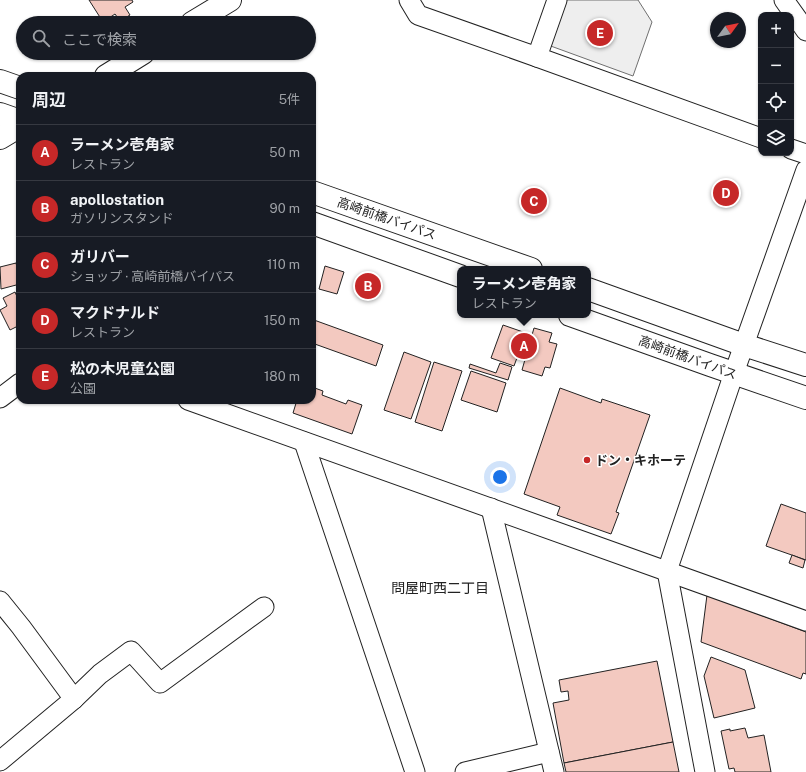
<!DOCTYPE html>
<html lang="ja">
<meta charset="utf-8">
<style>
:root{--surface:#171b24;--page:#242831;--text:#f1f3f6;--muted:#9ea1a6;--line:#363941;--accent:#c62828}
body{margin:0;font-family:"Public Sans","Noto Sans JP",sans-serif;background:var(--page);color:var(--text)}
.controls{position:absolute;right:12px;top:12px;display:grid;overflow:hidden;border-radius:8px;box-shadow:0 1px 3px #0004}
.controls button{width:36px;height:36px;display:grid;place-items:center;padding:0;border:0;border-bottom:1px solid var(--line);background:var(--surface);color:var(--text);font:20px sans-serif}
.compass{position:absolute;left:710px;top:12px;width:36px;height:36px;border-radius:50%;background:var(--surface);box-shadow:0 1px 3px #0004;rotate:57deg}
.you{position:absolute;left:500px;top:477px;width:14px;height:14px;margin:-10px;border:3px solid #fff;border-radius:50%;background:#1a73e8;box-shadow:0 0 0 6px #1a73e833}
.badge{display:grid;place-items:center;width:26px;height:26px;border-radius:50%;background:var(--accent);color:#fff;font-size:13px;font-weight:700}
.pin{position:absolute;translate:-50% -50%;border:2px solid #fff;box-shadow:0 1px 4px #0006}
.popup{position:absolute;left:457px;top:266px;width:134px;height:52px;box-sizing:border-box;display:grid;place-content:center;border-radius:8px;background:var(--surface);filter:drop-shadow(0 1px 3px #0005);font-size:13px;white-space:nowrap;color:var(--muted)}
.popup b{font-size:15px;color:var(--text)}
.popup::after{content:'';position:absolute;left:50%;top:100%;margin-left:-8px;border:8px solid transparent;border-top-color:var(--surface)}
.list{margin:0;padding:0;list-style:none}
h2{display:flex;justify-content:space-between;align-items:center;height:52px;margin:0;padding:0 16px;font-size:17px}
h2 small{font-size:13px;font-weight:400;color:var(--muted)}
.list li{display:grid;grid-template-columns:26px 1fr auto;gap:12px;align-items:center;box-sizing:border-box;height:56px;padding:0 16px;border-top:1px solid var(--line)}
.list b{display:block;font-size:15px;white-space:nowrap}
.list p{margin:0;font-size:13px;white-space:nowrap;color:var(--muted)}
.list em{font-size:13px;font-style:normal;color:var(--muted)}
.icon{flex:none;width:22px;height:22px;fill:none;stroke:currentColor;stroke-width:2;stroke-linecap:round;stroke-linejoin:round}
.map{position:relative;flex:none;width:806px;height:772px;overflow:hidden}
.search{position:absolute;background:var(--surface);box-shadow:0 1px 3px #0004;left:16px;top:16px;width:300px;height:44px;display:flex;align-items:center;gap:10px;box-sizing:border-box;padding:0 14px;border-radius:22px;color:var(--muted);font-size:15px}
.panel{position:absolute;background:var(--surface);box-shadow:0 1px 3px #0004;left:16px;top:72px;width:300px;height:332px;border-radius:12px}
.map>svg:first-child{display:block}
.green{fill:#eee;stroke:#6f6f6f}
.building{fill:#f3c9c0;stroke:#222}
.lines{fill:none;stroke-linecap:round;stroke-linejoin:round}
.minor-casing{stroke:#222;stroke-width:21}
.major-casing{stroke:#222;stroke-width:24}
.highway-casing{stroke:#222;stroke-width:24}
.minor{stroke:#fff;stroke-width:19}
.major{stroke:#fff;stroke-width:22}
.highway{stroke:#fff;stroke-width:22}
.poi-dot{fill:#c62828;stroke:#fff;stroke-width:1.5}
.labels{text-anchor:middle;stroke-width:3;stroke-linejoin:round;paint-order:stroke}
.street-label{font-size:13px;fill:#222;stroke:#fff}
.poi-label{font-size:13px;font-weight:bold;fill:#222;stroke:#fff;text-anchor:start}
.neighbourhood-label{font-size:14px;fill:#222;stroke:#fff}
</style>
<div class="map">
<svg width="806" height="772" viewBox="0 0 806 772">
<rect width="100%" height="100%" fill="#fff"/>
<path class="green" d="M564 0H638L652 22 633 76 548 45Z"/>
<g class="building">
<path d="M89 0H132L133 2 125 7 130 15 120 21 115 14 103 22Z"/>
<path d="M16 263 20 279V284L1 289 0 267Z"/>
<path d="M325 266 344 272 337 294 319 289Z"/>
<path d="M15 292 20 303V325L10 330 0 310 7 306 3 298Z"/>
<path d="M314 320 383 345 376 366 312 343V326Z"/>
<path d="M503 325 526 333 514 366 491 358Z"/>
<path d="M534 328 552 333 549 342 557 344 550 368 545 367 542 376 522 370Z"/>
<path d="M404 352 431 362 411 419 384 410Z"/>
<path d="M434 362 462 371 442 431 415 422Z"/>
<path d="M500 363 512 367 508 380 469 368 470 364 496 373Z"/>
<path d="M471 371 506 383 497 412 461 400Z"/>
<path d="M312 387 323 391 322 395 346 404 348 400 362 405 352 434 293 413 297 400H312Z"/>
<path d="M560 388 601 403 602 399 650 415 616 512 619 513 611 534 557 515 560 507 524 494Z"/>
<path d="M781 504 806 513V560L766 546Z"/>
<path d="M792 555 805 560 803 568 789 563Z"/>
<path d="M707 595 806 632V674L803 673 801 679 701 642Z"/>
<path d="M711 657 745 670 755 708 714 718 704 676Z"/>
<path d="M657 661 673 742 564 763 553 703 569 700 568 691 561 692 559 680Z"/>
<path d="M745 728 748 738 764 735 771 772H735L734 768 729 769 721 731 730 729V731Z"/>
<path d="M673 742 679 772H566L564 763Z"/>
</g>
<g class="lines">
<defs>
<g id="minor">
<path d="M409 0 418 15 537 57 761 138"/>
<path d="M784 0 806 31"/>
<path d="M537 57 557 0"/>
<path d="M791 149 806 154"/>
<path d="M0 398 20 383"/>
<path d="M188 400 806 621"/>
<path d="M304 442 415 772"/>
<path d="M491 508 554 772"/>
<path d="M0 601 21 627 74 699"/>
<path d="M0 761 74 699 100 674 131 651 160 683 264 607"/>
<path d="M465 772 549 752"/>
<path d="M705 772 667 571 734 373 806 170"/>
</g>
<g id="major">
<path d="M192 23 230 0"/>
<path d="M106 76 143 53"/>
<path d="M0 138 20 126"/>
</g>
<g id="highway">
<path d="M0 81 20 88"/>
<path d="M0 114 20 121"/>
<path d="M312 192 531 269"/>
<path d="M312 223 460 276"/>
<path d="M588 289 744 345 806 365"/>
<path d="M570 315 710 365 806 398"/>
</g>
</defs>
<use href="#minor" class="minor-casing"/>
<use href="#major" class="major-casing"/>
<use href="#highway" class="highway-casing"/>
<use href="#minor" class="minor"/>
<use href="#major" class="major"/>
<use href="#highway" class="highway"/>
</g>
<circle class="poi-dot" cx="587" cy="460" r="4"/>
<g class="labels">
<g class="street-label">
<text transform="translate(387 218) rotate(19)" y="5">高崎前橋バイパス</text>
<text transform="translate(688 357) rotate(20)" y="5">高崎前橋バイパス</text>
</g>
<g class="poi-label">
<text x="595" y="465">ドン・キホーテ</text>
</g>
<g class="neighbourhood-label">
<text x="440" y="593">問屋町西二丁目</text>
</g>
</g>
</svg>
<div class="controls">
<button>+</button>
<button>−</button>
<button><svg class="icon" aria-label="locate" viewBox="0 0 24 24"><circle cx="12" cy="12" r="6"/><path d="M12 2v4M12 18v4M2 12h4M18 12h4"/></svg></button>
<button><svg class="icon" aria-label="layers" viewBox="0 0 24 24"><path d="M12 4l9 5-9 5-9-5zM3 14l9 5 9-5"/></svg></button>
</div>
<svg class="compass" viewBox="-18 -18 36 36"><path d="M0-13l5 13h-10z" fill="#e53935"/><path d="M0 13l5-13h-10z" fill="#9ea1a6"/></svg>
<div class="you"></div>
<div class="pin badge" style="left:524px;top:346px">A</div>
<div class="popup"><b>ラーメン壱角家</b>レストラン</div>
<div class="pin badge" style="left:368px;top:286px">B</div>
<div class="pin badge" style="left:534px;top:201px">C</div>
<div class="pin badge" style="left:726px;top:193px">D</div>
<div class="pin badge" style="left:600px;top:33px">E</div>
<div class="search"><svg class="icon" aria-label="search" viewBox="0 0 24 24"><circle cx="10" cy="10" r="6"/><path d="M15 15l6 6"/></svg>ここで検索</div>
<section class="panel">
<h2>周辺<small>5件</small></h2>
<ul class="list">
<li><span class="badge">A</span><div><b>ラーメン壱角家</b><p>レストラン</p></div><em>50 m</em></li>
<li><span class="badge">B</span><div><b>apollostation</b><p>ガソリンスタンド</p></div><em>90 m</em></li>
<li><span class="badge">C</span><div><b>ガリバー</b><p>ショップ · 高崎前橋バイパス</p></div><em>110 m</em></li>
<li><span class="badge">D</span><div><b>マクドナルド</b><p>レストラン</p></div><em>150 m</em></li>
<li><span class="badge">E</span><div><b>松の木児童公園</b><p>公園</p></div><em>180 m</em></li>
</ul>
</section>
</div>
